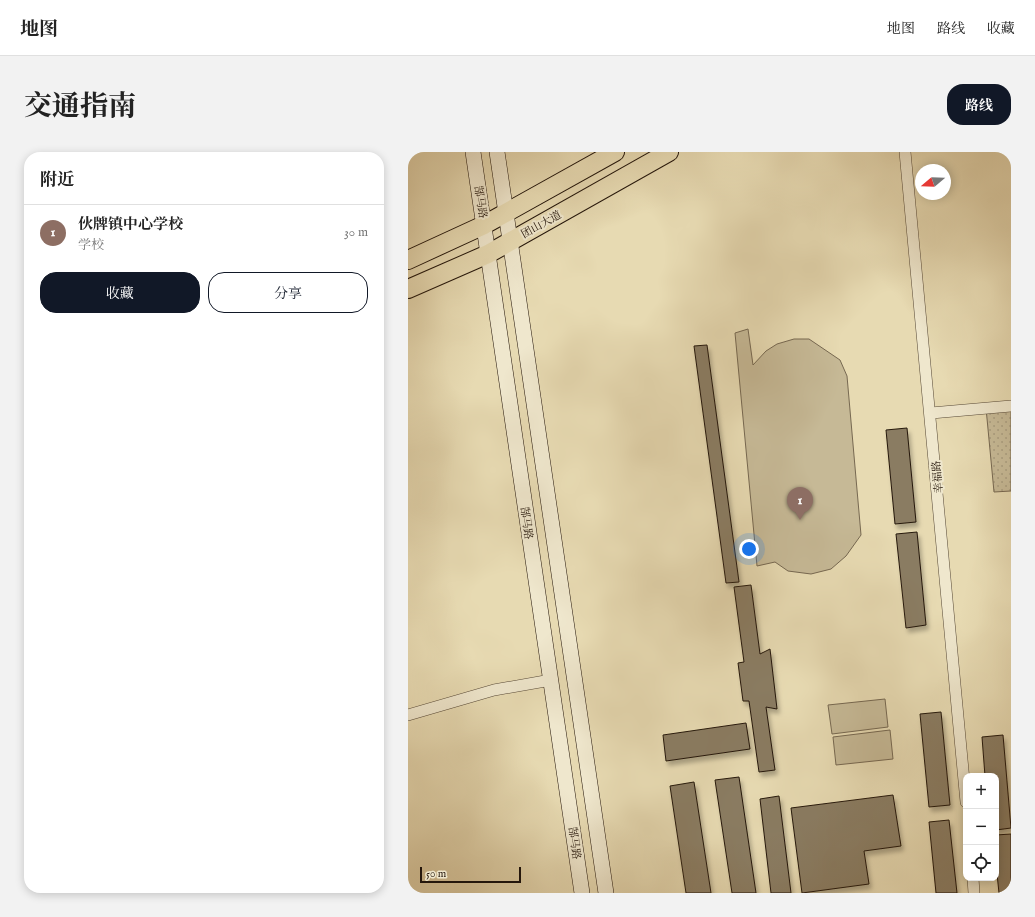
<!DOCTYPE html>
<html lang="zh">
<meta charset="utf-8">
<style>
:root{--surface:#fff;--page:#f2f2f2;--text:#222;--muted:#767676;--line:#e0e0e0;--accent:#111827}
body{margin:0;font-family:"IM FELL English","Noto Serif SC",serif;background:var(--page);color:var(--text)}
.controls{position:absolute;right:12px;bottom:12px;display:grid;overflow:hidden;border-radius:8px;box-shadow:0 2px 10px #0003}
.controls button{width:36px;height:36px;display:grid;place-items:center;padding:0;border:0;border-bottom:1px solid var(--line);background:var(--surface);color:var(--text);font:20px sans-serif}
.compass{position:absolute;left:507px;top:12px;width:36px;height:36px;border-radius:50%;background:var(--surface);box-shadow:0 2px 10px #0003;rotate:251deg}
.scale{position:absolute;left:12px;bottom:10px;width:101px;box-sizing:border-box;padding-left:4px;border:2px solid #25170c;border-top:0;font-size:11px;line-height:14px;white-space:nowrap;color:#25170c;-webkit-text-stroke:3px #efe7cd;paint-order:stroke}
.you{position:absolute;left:341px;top:397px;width:14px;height:14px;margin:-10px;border:3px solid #fff;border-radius:50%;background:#1a73e8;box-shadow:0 0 0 6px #1a73e833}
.badge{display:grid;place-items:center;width:26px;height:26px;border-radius:50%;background:var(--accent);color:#fff;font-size:13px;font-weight:700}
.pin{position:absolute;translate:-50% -33px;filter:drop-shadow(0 1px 2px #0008)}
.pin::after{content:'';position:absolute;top:21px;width:14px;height:12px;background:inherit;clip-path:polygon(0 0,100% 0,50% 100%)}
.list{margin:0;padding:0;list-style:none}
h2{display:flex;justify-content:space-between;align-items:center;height:52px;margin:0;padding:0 16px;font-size:17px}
h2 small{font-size:13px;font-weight:400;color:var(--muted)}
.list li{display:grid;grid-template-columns:26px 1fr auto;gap:12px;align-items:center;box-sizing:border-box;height:56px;padding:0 16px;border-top:1px solid var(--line)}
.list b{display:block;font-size:15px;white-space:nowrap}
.list p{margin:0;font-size:13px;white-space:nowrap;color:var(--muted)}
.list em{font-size:13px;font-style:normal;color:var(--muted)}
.actions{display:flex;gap:8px;padding:12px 16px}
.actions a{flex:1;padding:9px 0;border:1px solid var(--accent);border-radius:16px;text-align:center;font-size:14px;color:var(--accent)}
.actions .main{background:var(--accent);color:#fff}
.icon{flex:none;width:22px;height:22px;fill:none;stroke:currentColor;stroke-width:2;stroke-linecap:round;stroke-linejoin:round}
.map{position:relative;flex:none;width:603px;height:741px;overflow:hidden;border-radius:16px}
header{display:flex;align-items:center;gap:24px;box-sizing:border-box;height:56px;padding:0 20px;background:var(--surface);border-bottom:1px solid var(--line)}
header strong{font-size:19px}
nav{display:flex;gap:22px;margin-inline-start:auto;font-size:14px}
.intro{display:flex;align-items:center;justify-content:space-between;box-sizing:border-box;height:96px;padding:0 24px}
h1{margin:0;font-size:28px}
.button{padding:10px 18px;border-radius:16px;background:var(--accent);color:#fff;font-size:14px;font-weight:700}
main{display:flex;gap:24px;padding:0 24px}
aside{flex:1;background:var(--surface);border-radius:16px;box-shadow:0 2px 10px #0003}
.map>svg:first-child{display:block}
.grass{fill:url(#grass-dots);stroke:#766851}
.pitch{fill:#c6b996;stroke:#766851}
.building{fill:#8a7c62;stroke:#25170c;filter:url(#shadow)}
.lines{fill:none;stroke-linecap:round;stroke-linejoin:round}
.minor-casing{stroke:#564836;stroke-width:12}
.secondary-casing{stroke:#25170c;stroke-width:16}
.trunk-casing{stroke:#25170c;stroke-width:20}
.minor{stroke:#efe7cd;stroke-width:11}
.secondary{stroke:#efe7cd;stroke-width:15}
.trunk{stroke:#e7dab2;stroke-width:18}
.labels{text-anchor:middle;stroke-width:4;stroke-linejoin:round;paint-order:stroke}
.street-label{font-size:11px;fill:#25170c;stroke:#efe7cd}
</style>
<header>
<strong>地图</strong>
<nav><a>地图</a><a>路线</a><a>收藏</a></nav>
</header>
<div class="intro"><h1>交通指南</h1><a class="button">路线</a></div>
<main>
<aside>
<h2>附近<small></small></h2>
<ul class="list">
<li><span class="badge" style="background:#8d6e63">1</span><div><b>伙牌镇中心学校</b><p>学校</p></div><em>30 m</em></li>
</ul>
<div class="actions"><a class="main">收藏</a><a>分享</a></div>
</aside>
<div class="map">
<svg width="603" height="741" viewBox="0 0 603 741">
<defs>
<pattern id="grass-dots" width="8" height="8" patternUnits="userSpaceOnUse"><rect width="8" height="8" fill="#c6b996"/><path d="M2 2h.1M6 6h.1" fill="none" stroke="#aa9e80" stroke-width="1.8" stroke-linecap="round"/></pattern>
<filter id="shadow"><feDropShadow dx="2.5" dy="4.5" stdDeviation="2" flood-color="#0004"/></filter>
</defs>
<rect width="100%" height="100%" fill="#e7dab2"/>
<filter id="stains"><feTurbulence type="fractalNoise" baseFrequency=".005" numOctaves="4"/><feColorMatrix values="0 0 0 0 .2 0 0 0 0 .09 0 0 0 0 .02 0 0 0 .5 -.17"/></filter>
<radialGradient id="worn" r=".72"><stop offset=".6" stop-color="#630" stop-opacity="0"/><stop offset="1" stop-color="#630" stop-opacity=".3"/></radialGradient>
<path class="grass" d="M603 254V339L586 340 578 256Z"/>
<g class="pitch">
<path d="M340 177 345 213 358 199 369 192 386 187H401L432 208 439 224 453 383 438 404 423 417 403 422 380 419 367 410 349 414 327 181Z"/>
<path d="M477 547 480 575 424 582 420 553Z"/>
<path d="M482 578 485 607 428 613 425 585Z"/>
</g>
<g class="building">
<path d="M299 193 331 430 318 431 286 194Z"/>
<path d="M499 276 508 370 487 372 478 278Z"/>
<path d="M509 380 518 473 498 476 488 382Z"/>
<path d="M343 433 352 502 362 497 369 557 358 555 367 618 351 620 341 549H335L330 511 336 510 326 435Z"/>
<path d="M533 560 542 653 521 655 512 562Z"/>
<path d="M338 571 342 597 258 609 255 583Z"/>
<path d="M595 583 603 676 588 678V624H577L574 585Z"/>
<path d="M331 625 348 741H324L307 628Z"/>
<path d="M286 630 303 741H278L262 634Z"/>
<path d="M485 643 493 694 456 699 461 732 394 741 383 656Z"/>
<path d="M371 644 383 741H363L352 647Z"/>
<path d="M541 668 549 741H528L521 670Z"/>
<path d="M603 682V741H591L588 712V683Z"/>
</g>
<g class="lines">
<defs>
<g id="minor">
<path d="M497 0 558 650"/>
<path d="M523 261 603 254"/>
<path d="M0 563 86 538 143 528"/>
<path d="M565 726 566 741"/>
</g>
<g id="secondary">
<path d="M65 0 174 741"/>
<path d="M89 0 198 741"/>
</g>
<g id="trunk">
<path d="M0 108 76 73 207 0"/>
<path d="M0 137 80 102 261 0"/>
</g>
</defs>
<use href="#minor" class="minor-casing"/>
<use href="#secondary" class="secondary-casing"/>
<use href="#trunk" class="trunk-casing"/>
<use href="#minor" class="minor"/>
<use href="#secondary" class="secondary"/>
<use href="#trunk" class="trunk"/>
</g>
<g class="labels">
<g class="street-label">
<text transform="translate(73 50) rotate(81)" y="4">郜马路</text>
<text transform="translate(133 72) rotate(-29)" y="4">团山大道</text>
<text transform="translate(529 325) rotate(-95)" y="4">幸福路</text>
<text transform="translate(119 371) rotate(82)" y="4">郜马路</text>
<text transform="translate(167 691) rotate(82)" y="4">郜马路</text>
</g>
</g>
<rect width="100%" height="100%" filter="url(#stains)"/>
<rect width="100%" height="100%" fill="url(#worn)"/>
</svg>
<div class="controls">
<button>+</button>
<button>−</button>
<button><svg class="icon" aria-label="locate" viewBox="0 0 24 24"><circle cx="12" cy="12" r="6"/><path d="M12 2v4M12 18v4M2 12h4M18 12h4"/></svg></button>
</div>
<svg class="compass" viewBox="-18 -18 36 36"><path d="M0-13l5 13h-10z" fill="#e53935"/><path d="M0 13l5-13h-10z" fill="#767676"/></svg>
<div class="scale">50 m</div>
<div class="you"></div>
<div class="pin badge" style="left:392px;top:368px;background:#8d6e63">1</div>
</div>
</main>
